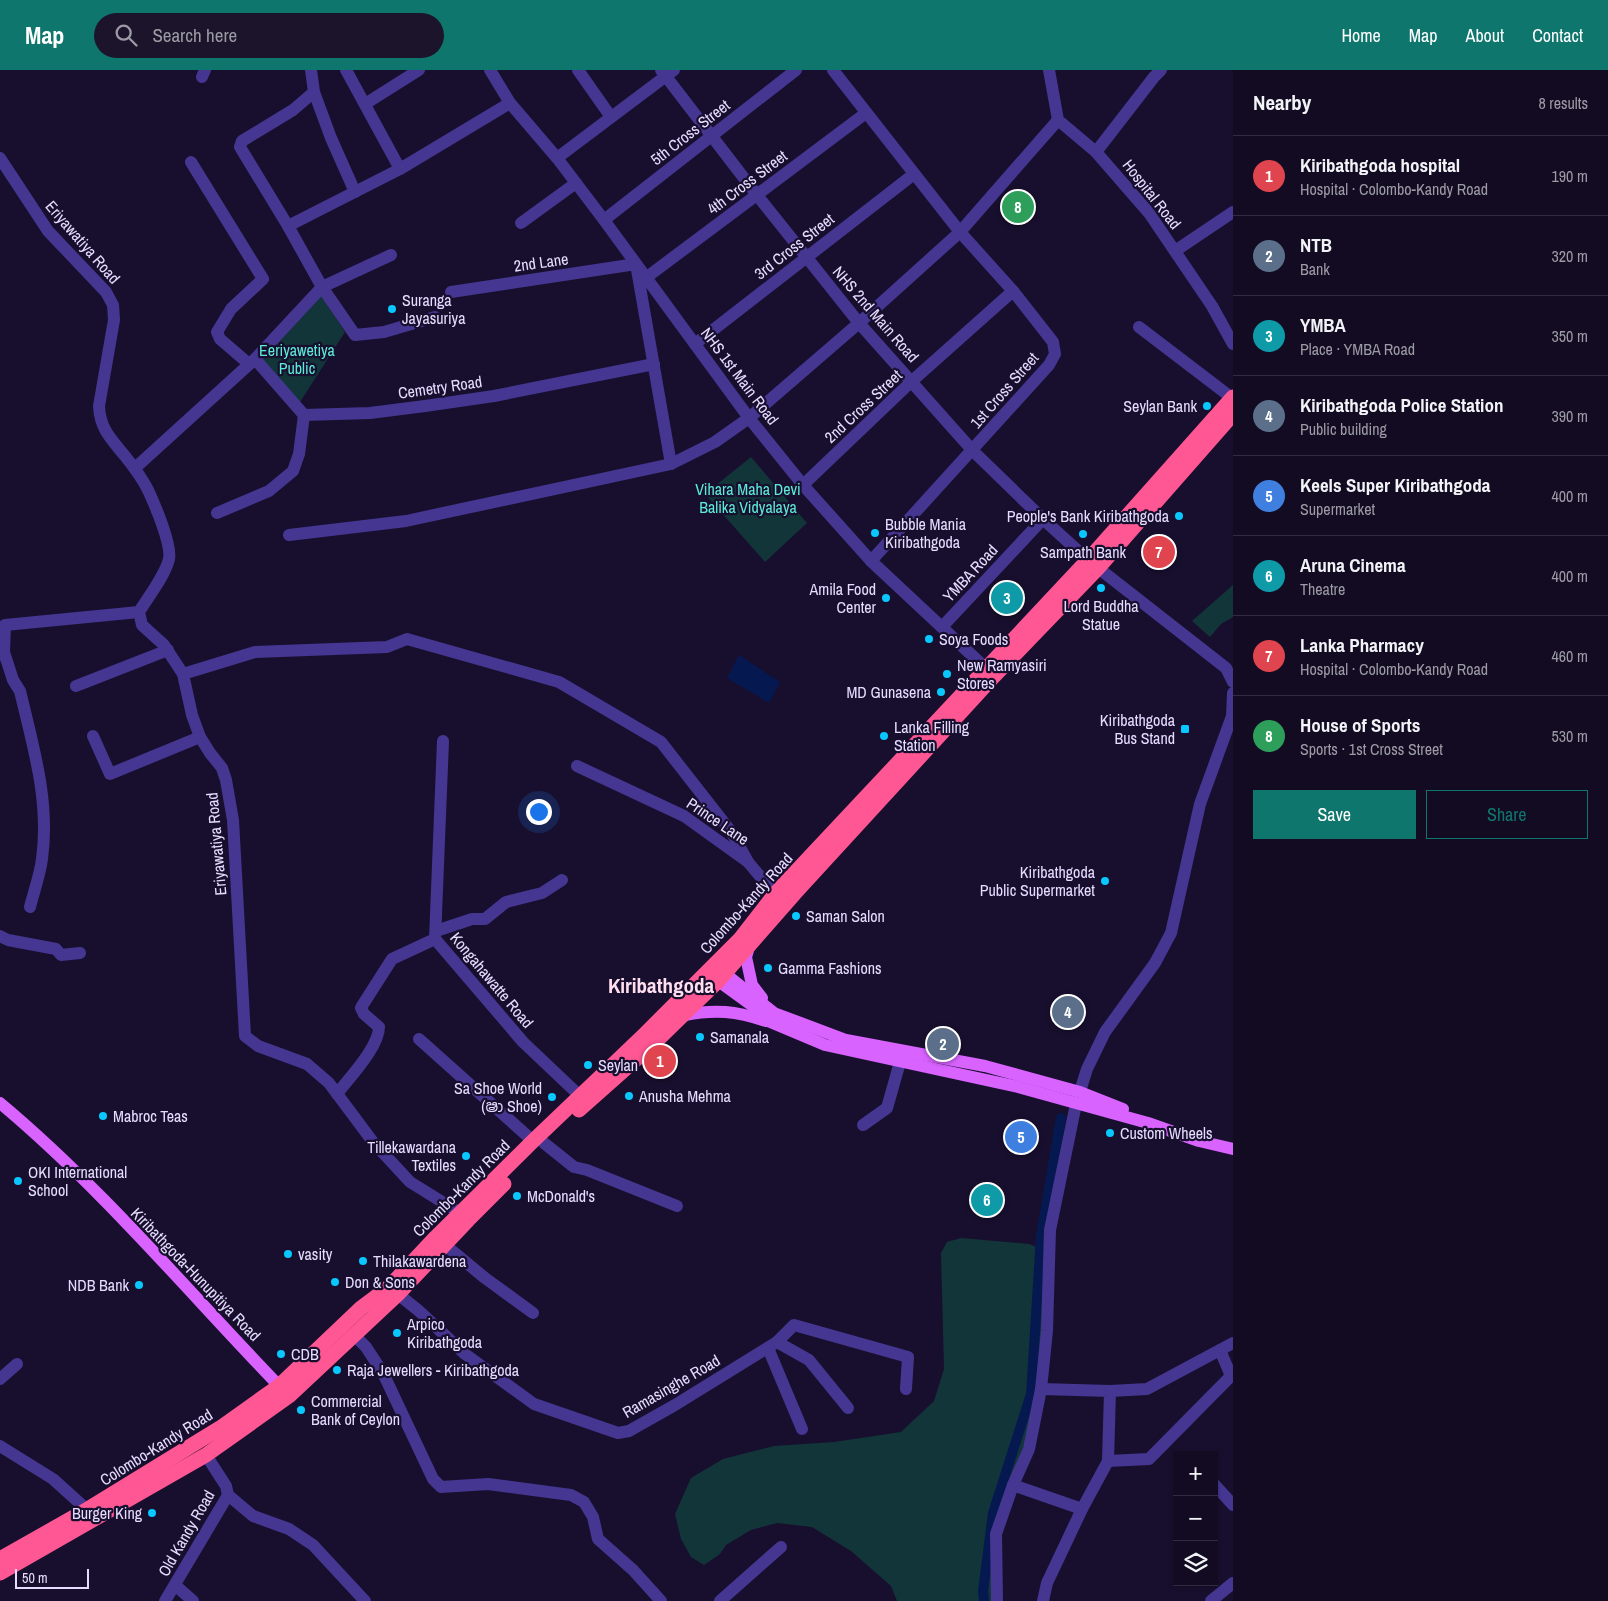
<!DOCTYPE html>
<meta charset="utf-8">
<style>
:root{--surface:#120b22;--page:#1b142a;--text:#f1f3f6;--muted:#9c9ba5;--line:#312b40;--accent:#0f766e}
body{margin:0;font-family:"Archivo Narrow","Noto Sans Sinhala",sans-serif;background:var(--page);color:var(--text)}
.controls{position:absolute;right:15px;bottom:15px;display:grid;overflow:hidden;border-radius:0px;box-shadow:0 1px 4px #0004}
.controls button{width:45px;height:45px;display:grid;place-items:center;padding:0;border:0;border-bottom:1px solid var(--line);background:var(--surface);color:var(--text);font:25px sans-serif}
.scale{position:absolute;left:15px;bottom:12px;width:74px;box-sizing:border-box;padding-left:5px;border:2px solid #e5dcff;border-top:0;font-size:14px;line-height:18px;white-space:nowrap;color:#e5dcff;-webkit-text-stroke:4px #180f2e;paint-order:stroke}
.you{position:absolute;left:538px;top:741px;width:18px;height:18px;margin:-12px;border:4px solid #fff;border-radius:50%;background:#1a73e8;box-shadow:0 0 0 8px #1a73e833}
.badge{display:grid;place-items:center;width:32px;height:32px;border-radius:50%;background:var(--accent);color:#fff;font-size:16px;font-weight:700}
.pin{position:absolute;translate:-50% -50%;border:2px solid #fff;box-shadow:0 1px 5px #0006}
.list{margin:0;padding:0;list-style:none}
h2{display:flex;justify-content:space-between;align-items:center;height:65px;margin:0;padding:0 20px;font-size:21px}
h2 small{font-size:16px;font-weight:400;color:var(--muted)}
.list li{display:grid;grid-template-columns:32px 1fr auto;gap:15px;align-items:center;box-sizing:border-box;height:80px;padding:0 20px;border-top:1px solid var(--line)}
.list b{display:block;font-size:19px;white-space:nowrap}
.list p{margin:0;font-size:16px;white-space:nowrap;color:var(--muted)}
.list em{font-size:16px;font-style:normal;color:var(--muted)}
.actions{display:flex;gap:10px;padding:15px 20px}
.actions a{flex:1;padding:11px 0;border:1px solid var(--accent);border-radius:0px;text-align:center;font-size:18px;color:var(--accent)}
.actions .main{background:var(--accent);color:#fff}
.icon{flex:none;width:28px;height:28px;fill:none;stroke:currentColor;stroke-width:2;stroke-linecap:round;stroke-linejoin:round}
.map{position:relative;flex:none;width:1233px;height:1531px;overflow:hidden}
header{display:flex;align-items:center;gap:30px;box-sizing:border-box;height:70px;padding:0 25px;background:var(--accent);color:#fff}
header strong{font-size:24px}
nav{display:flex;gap:28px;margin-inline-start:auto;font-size:18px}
.search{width:350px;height:45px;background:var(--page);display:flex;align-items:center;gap:12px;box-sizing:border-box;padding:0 18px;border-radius:28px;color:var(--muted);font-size:19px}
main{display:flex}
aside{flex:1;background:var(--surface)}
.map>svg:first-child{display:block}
.green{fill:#123539}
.water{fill:#061850}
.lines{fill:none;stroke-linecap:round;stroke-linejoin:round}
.canal{stroke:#061850;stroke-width:10}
.minor{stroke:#453691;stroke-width:12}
.major{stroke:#d863ff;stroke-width:12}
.highway{stroke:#ff5793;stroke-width:15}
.poi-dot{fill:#08c8ff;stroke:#180f2e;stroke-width:2}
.labels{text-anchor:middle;stroke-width:4.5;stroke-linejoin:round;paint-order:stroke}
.street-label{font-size:16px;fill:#e5dcff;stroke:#180f2e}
.poi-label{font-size:16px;fill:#e5dcff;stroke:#180f2e;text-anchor:start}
.park-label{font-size:16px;fill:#5debd9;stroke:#180f2e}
.district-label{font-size:21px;font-weight:bold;fill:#ffdeef;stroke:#180f2e}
</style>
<header>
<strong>Map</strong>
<div class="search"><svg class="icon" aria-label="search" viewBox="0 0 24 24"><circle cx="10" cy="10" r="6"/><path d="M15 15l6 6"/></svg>Search here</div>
<nav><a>Home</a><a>Map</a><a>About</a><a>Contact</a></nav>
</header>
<main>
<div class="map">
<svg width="1233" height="1531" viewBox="0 0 1233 1531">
<rect width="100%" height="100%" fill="#180f2e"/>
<g class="green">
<path d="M321 225 345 262 300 332 261 291Z"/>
<path d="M751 387 807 453 765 492 705 424Z"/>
<path d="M1233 515V547L1221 554 1210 567 1192 551Z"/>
<path d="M961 1168 1029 1174 1046 1180 1042 1279 1032 1353 994 1458 993 1531H897L891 1516 851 1481 812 1457 777 1453 751 1460 726 1475 720 1484 704 1495 691 1487 681 1469 675 1444 691 1408 723 1389 774 1376 834 1372 901 1362 934 1331 944 1299 941 1183 947 1172Z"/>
</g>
<path class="water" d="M739 585 780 612 769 633 727 608Z"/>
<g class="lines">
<path class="canal" d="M984 1531 983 1521 993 1443 1031 1324 1041 1166 1061 1048"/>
<g class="minor">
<path d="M311 0 314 22 293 40 242 71 240 77 288 156 322 217 355 265 384 262 435 247"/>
<path d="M346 0 400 99 510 33"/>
<path d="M490 0 510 33 557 88 604 150 749 348 803 415 871 491 993 605"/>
<path d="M578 0 611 47"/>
<path d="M661 0 757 125 859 253 973 381 1043 449 1088 490 1226 598 1233 612"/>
<path d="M1049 0 1058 50 1096 82 1149 143 1212 236 1233 274"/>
<path d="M202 7 205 0"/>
<path d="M314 22 331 68 355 122"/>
<path d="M365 34 419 0"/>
<path d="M1096 82 1154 7 1161 0"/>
<path d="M0 88 48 161 106 222 113 235 114 250 99 336C100 359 111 369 125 386 133 396 142 408 148 420 155 435 172 475 169 489 165 506 148 527 139 542L142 555 164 575 183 604 192 645 200 667 210 683 222 698 226 710 233 750 245 966 258 976 307 994 329 1013 373 1072 410 1112 460 1143"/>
<path d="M557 88 674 0"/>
<path d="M191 92 263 209 231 239 217 262 220 269 249 294"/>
<path d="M604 150 796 0"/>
<path d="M521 153 576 113"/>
<path d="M288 156 400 99"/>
<path d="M1175 181 1233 142"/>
<path d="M647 207 866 43"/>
<path d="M451 222 636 194 671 394"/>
<path d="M1139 257 1232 328"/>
<path d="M695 274 914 104"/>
<path d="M255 289 304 345 370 343 425 336 494 326 654 294"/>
<path d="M135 398 255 289 322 217 391 185"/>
<path d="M803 415 912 311 1013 221"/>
<path d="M217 443 269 421 293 401 299 384 304 345"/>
<path d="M289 465 406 451 671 394 715 372 749 348 859 253 960 162 833 0"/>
<path d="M871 491 1049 295 1055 284 1053 272 1013 221 960 162 1058 50"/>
<path d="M942 557 1043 449"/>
<path d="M4 582 13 610 20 621C33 676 50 731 42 789 40 805 34 821 30 837"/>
<path d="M0 585 4 582 5 555 139 542"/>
<path d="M183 604 255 582 387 577 407 569 559 612 661 672 732 763 748 792"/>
<path d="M76 616 168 580"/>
<path d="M93 666 110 704 200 667"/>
<path d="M443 671 435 869 523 972 580 1026"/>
<path d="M577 696 684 746 748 792 775 824"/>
<path d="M436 861 472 849H485L506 832 542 823 562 810"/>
<path d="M0 866 8 870 56 879 61 885 80 883"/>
<path d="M419 969 533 1071"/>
<path d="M337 1024C349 1008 379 977 379 957L364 944 361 938 362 936 392 889 435 869"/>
<path d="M863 1055 887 1038 900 992"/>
<path d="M544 1073 574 1097 587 1100 677 1136"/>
<path d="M445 1175 485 1208 533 1243"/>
<path d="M398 1224 419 1241 465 1284 534 1334 618 1363 629 1361 675 1335 777 1272 809 1290 848 1338"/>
<path d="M355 1266 366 1277 383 1303 433 1409 441 1417 488 1414 571 1425 584 1432 593 1447 598 1469 633 1500 661 1531"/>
<path d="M777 1272 794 1255 908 1287 906 1319"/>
<path d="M768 1278 802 1359"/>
<path d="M0 1309 17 1294"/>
<path d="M1041 1319 1110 1321 1108 1391 1082 1439"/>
<path d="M1110 1321 1147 1319 1233 1273"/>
<path d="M0 1376 53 1409 94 1446"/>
<path d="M1108 1391 1149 1389 1231 1306 1220 1280"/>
<path d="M1214 1414 1233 1435"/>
<path d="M1013 1415 1082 1439 1047 1513 1043 1531"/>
<path d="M228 1425 253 1446 289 1459 313 1475 365 1531"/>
<path d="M175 1515 193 1531"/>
<path d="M165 1531 228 1425 226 1416 206 1385"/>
<path d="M720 1531 781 1477"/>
<path d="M997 1531 996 1464 1013 1415 1029 1379 1041 1319 1047 1261 1050 1160 1076 1034 1087 999 1105 962 1155 893 1171 863 1200 734 1232 646 1233 623"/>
<path d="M1211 1531 1233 1513"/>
</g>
<g class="major">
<path d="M749 877 746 887 752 915 762 928"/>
<path d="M718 898 774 943 846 970 985 996 1080 1022 1123 1039"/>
<path d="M710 905 754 937 768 951 825 975 1018 1017 1148 1053 1199 1071 1233 1079"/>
<path d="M685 945C715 939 736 941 766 951"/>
<path d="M0 1033C104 1120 191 1225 284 1321"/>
</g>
<g class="highway">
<path d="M579 1040 650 977 718 911 795 823 994 606 1098 498 1233 344"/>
<path d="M0 1489 88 1439 220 1358 279 1316 361 1238 389 1217 436 1167 533 1071 642 967 740 869 775 824 1088 490 1233 327"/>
<path d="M0 1503 206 1385 289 1326 398 1224 468 1150 504 1114"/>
</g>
</g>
<g class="poi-dot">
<circle cx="392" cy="239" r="5"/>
<circle cx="1207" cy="336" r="5"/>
<circle cx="1179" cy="446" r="5"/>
<circle cx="875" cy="463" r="5"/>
<circle cx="1083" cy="464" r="5"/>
<circle cx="1101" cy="518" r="5"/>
<circle cx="886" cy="528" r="5"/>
<circle cx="929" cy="569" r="5"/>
<circle cx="947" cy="604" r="5"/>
<circle cx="941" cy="622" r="5"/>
<rect x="1180" y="654" width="10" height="10" rx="2.5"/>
<circle cx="884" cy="666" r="5"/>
<circle cx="1105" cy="811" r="5"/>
<circle cx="796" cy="846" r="5"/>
<circle cx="768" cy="898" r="5"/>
<circle cx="700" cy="967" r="5"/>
<circle cx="588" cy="995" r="5"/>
<circle cx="629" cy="1026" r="5"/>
<circle cx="552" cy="1027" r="5"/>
<circle cx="103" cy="1046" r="5"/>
<circle cx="1110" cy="1063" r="5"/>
<circle cx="466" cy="1086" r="5"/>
<circle cx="18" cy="1111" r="5"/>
<circle cx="517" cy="1126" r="5"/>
<circle cx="288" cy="1184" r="5"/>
<circle cx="363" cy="1191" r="5"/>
<circle cx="335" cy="1212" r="5"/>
<circle cx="139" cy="1215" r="5"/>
<circle cx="397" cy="1263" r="5"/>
<circle cx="281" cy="1284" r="5"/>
<circle cx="337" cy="1300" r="5"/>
<circle cx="301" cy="1340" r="5"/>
<circle cx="152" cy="1443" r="5"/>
</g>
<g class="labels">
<g class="street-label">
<text transform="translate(690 62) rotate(-38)" y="6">5th Cross Street</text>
<text transform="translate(747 112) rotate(-37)" y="6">4th Cross Street</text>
<text transform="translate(1152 124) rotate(52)" y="6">Hospital Road</text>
<text transform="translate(83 172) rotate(49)" y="6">Eriyawatiya Road</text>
<text transform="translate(794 176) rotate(-38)" y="6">3rd Cross Street</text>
<text transform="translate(541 192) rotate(-8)" y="6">2nd Lane</text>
<text transform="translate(876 244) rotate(49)" y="6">NHS 2nd Main Road</text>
<text transform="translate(740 306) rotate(53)" y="6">NHS 1st Main Road</text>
<text transform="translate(440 317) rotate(-8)" y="6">Cemetry Road</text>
<text transform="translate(1004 320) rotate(-49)" y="6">1st Cross Street</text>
<text transform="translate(863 336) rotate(-43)" y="6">2nd Cross Street</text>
<text transform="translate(970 503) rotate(-47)" y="6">YMBA Road</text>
<text transform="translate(718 751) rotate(34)" y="6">Prince Lane</text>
<text transform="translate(216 774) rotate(-95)" y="6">Eriyawatiya Road</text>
<text transform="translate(746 833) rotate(-48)" y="6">Colombo-Kandy Road</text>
<text transform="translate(492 910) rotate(50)" y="6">Kongahawatte Road</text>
<text transform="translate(461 1118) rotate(-45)" y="6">Colombo-Kandy Road</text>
<text transform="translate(196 1204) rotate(46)" y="6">Kiribathgoda-Hunupitiya Road</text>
<text transform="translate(671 1316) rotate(-30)" y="6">Ramasinghe Road</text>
<text transform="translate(156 1377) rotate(-32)" y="6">Colombo-Kandy Road</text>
<text transform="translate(186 1463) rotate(-60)" y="6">Old Kandy Road</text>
</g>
<g class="poi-label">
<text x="402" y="236">Suranga<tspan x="402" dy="18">Jayasuriya</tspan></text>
<text x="1197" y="342" text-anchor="end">Seylan Bank</text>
<text x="1169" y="452" text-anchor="end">People's Bank Kiribathgoda</text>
<text x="885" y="460">Bubble Mania<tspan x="885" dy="18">Kiribathgoda</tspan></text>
<text x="1083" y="488" text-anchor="middle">Sampath Bank</text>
<text x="876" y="525" text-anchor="end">Amila Food<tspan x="876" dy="18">Center</tspan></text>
<text x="1101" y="542" text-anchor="middle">Lord Buddha<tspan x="1101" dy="18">Statue</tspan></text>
<text x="939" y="575">Soya Foods</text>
<text x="957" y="601">New Ramyasiri<tspan x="957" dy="18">Stores</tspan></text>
<text x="931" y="628" text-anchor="end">MD Gunasena</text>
<text x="1175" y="656" text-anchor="end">Kiribathgoda<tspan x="1175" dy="18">Bus Stand</tspan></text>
<text x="894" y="663">Lanka Filling<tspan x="894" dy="18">Station</tspan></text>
<text x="1095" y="808" text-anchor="end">Kiribathgoda<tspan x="1095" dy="18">Public Supermarket</tspan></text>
<text x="806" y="852">Saman Salon</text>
<text x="778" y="904">Gamma Fashions</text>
<text x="710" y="973">Samanala</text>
<text x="598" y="1001">Seylan</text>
<text x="542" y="1024" text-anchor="end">Sa Shoe World<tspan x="542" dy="18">(ෂා Shoe)</tspan></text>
<text x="639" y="1032">Anusha Mehma</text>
<text x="113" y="1052">Mabroc Teas</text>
<text x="1120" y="1069">Custom Wheels</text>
<text x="456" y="1083" text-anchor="end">Tillekawardana<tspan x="456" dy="18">Textiles</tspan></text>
<text x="28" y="1108">OKI International<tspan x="28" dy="18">School</tspan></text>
<text x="527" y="1132">McDonald's</text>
<text x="298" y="1190">vasity</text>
<text x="373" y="1197">Thilakawardena</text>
<text x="345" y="1218">Don &amp; Sons</text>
<text x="129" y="1221" text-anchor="end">NDB Bank</text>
<text x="407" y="1260">Arpico<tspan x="407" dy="18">Kiribathgoda</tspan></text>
<text x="291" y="1290">CDB</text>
<text x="347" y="1306">Raja Jewellers - Kiribathgoda</text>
<text x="311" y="1337">Commercial<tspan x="311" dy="18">Bank of Ceylon</tspan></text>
<text x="142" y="1449" text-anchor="end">Burger King</text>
</g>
<g class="park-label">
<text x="297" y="286">Eeriyawetiya<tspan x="297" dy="18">Public</tspan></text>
<text x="748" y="425">Vihara Maha Devi<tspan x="748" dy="18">Balika Vidyalaya</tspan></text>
</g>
<g class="district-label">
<text x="661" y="923">Kiribathgoda</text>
</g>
</g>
</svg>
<div class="controls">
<button>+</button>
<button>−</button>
<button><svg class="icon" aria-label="layers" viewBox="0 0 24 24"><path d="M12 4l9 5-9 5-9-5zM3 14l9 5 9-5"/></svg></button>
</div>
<div class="scale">50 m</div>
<div class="you"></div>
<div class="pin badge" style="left:660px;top:991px;background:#e0444e">1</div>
<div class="pin badge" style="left:943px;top:974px;background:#5c6f8a">2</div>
<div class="pin badge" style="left:1007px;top:528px;background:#0f9aa8">3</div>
<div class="pin badge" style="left:1068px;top:942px;background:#5c6f8a">4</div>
<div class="pin badge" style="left:1021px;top:1067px;background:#3f7fe0">5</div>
<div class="pin badge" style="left:987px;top:1130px;background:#0f9aa8">6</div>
<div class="pin badge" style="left:1159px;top:482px;background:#e0444e">7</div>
<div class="pin badge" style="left:1018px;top:137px;background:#2e9e5b">8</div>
</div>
<aside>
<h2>Nearby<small>8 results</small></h2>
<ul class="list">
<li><span class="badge" style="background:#e0444e">1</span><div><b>Kiribathgoda hospital</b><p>Hospital · Colombo-Kandy Road</p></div><em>190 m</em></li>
<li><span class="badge" style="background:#5c6f8a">2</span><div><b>NTB</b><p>Bank</p></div><em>320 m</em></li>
<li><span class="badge" style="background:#0f9aa8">3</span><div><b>YMBA</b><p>Place · YMBA Road</p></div><em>350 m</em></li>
<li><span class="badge" style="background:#5c6f8a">4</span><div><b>Kiribathgoda Police Station</b><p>Public building</p></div><em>390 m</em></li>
<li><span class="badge" style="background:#3f7fe0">5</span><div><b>Keels Super Kiribathgoda</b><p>Supermarket</p></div><em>400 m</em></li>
<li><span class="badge" style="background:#0f9aa8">6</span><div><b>Aruna Cinema</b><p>Theatre</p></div><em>400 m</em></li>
<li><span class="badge" style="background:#e0444e">7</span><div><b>Lanka Pharmacy</b><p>Hospital · Colombo-Kandy Road</p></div><em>460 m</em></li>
<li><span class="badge" style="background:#2e9e5b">8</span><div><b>House of Sports</b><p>Sports · 1st Cross Street</p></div><em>530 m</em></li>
</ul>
<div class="actions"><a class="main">Save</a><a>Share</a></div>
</aside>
</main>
